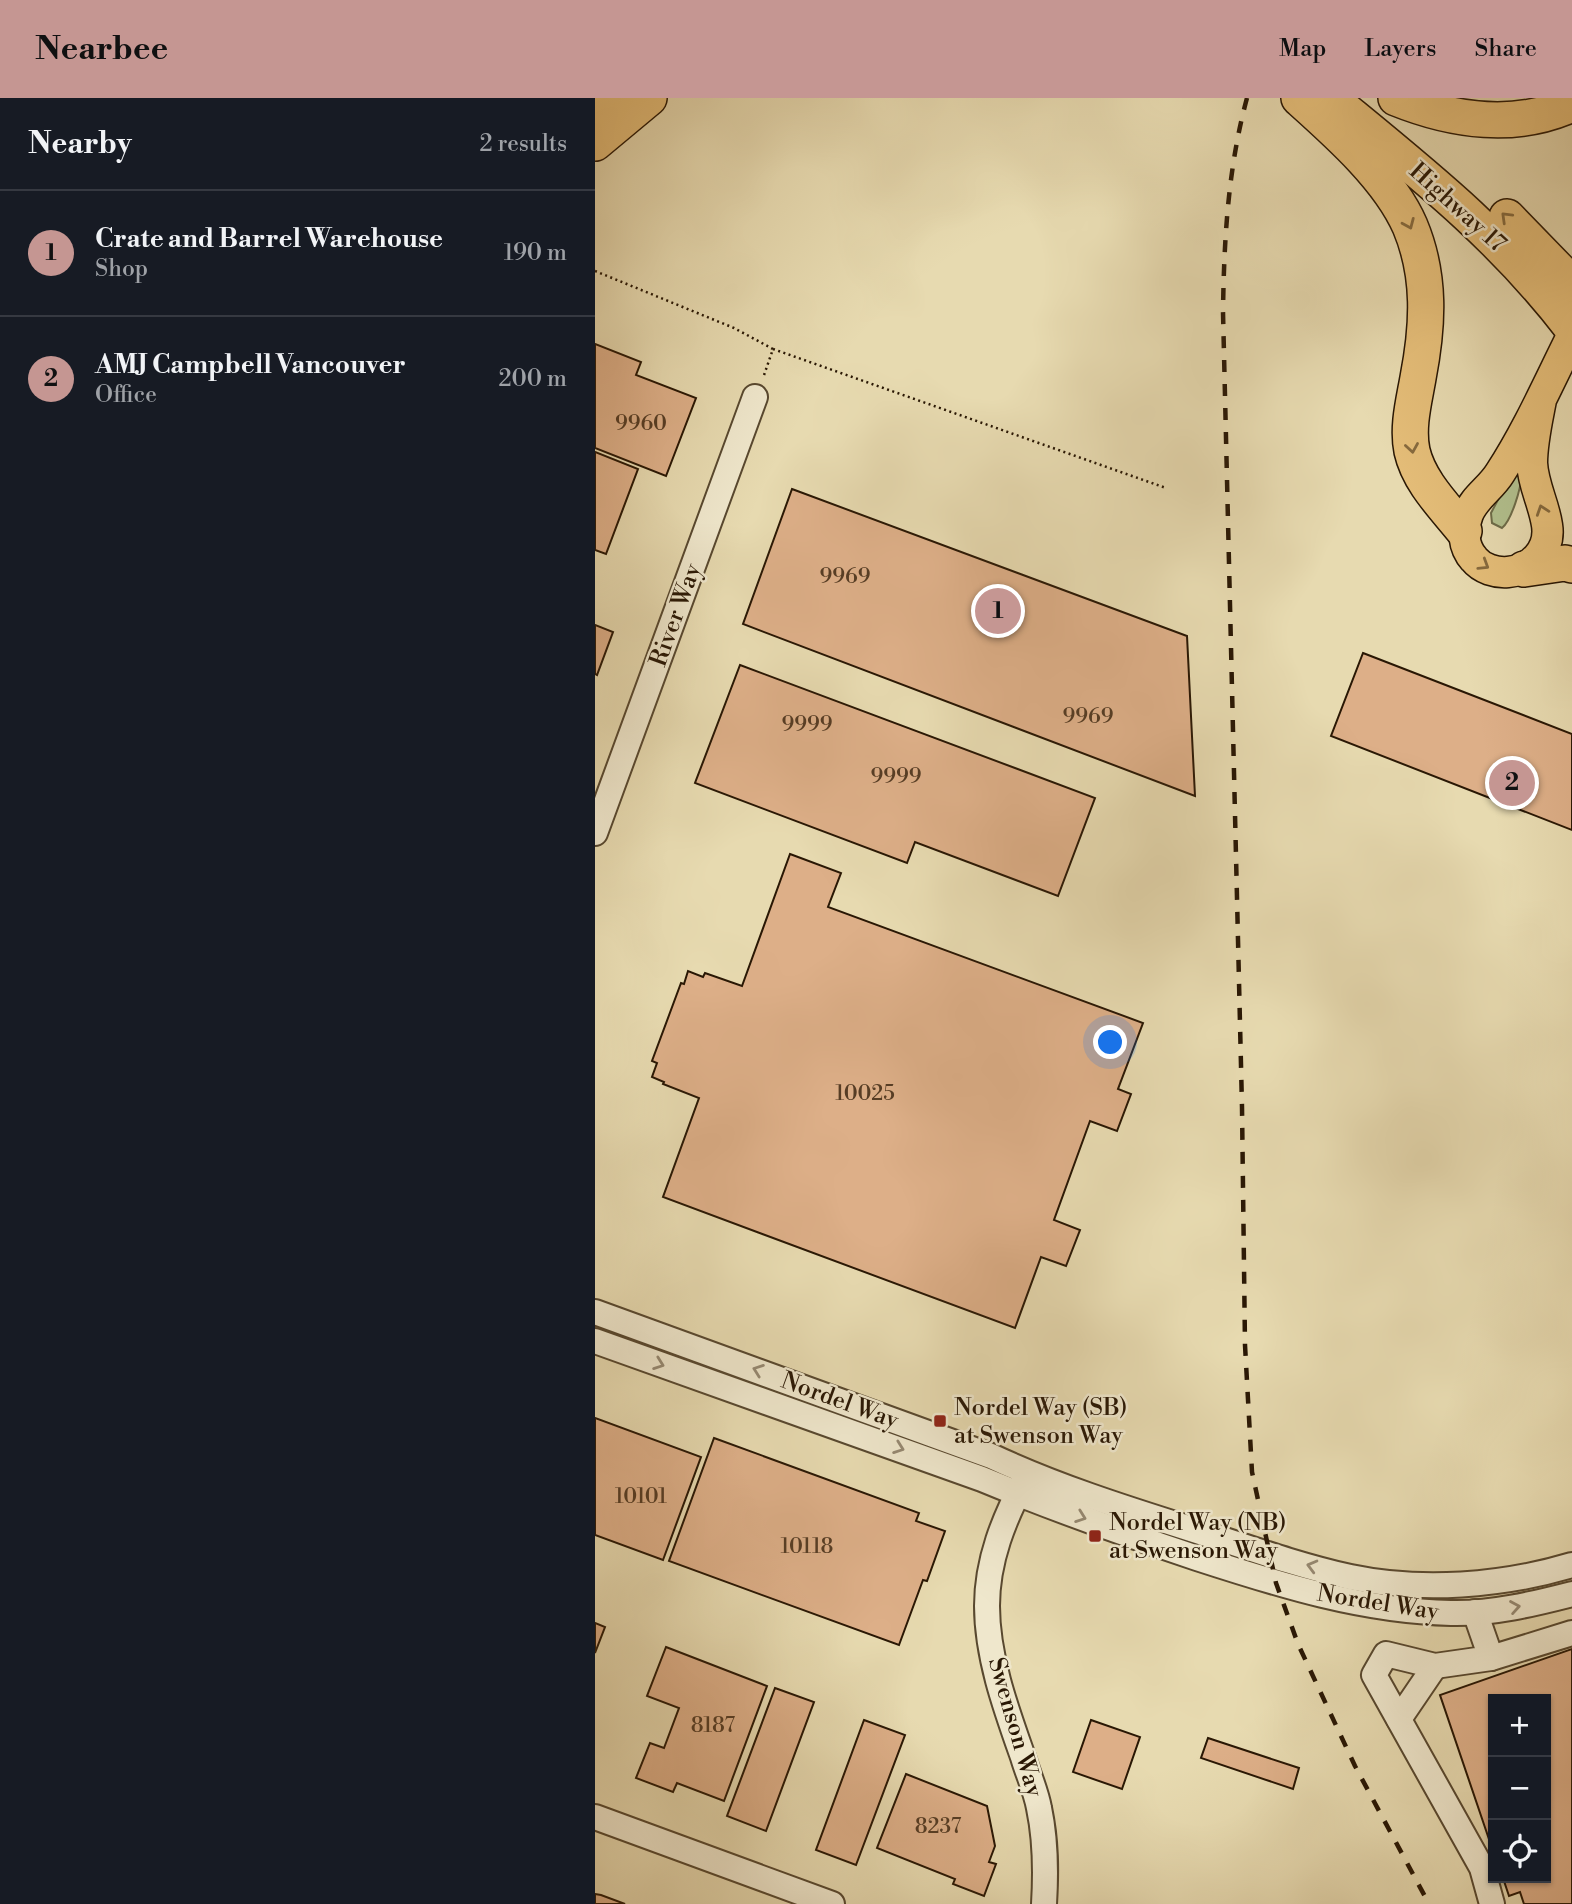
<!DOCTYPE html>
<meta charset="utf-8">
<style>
:root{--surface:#171b24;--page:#20242c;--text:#f1f3f6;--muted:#9ea1a6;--line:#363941;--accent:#c59692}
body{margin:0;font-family:"Libre Bodoni",serif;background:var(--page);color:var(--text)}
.controls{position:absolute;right:21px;bottom:21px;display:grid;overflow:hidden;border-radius:0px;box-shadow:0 2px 5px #0004}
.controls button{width:63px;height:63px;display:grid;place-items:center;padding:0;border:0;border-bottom:2px solid var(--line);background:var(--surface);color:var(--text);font:35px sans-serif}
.you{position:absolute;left:516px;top:945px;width:24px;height:24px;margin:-18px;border:5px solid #fff;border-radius:50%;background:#1a73e8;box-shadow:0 0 0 10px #1a73e833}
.badge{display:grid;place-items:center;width:46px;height:46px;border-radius:50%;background:var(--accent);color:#111;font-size:23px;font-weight:700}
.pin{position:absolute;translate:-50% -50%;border:4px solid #fff;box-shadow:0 2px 7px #0006}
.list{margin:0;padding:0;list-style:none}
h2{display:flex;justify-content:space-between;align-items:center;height:91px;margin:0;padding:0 28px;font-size:30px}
h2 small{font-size:23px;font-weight:400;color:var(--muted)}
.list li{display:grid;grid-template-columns:46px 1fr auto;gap:21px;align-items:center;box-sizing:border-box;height:126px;padding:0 28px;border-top:2px solid var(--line)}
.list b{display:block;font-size:26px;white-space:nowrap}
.list p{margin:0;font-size:23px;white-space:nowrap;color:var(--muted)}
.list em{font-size:23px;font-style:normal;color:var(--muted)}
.icon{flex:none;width:38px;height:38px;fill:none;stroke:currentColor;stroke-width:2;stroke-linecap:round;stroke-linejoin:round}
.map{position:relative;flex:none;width:977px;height:1806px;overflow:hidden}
header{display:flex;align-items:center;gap:42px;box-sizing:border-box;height:98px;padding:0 35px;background:var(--accent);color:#111}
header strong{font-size:33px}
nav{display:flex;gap:38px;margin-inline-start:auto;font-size:24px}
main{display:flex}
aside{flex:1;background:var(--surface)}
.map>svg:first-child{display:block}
.green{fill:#b2c08e;stroke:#6e6c49;stroke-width:2}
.building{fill:#ddaf88;stroke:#291704;stroke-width:2}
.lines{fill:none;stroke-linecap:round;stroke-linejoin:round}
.minor-casing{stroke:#58482f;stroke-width:28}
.major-casing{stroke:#291704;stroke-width:33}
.highway-casing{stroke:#291704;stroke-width:38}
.path{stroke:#291704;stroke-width:2.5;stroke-dasharray:2 3.5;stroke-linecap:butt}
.minor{stroke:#efe7cc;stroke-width:24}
.major{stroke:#e4bd78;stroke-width:30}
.highway{stroke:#e4bd78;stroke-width:35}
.rail{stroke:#291704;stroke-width:4.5;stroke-dasharray:12 12;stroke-linecap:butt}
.oneway{stroke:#866a3e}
.oneway2{stroke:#968972}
.poi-dot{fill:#8f2418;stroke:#efe7cc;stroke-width:2.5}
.labels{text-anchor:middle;stroke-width:5;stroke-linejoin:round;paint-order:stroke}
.number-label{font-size:21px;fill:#563d25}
.street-label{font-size:24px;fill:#291704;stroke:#efe7cc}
.poi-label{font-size:24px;fill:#291704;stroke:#efe7cc;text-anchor:start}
</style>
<header>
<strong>Nearbee</strong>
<nav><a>Map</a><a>Layers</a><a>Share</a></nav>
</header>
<main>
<aside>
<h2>Nearby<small>2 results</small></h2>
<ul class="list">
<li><span class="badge">1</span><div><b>Crate and Barrel Warehouse</b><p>Shop</p></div><em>190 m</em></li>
<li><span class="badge">2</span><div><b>AMJ Campbell Vancouver</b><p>Office</p></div><em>200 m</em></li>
</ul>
</aside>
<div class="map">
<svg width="977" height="1806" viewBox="0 0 977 1806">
<rect width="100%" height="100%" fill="#e7dab0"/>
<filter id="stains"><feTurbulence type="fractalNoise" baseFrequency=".00286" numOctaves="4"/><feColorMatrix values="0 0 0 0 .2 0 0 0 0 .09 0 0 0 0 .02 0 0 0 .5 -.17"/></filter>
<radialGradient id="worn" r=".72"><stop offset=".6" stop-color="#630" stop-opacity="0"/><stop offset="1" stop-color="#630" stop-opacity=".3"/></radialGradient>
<path class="green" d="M922 366C924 370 925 373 926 377 927 389 916 423 907 430L897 425 896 415Z"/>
<g class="building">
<path d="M0 246 46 264 41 277 101 300 71 378 0 350Z"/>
<path d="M0 354 43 371 11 456 0 452Z"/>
<path d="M197 391 592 538 600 698 148 526Z"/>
<path d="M0 527 18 534 2 577 0 576Z"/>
<path d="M768 555 977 636V732L736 638Z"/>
<path d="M145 567 500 700 463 798 320 744 312 765 100 685Z"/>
<path d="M195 756 246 775 233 809 548 925 523 991 536 996 522 1033 495 1023 459 1122 485 1132 471 1168 446 1159 420 1230 68 1099 104 1000 68 986 69 984 57 979 62 965 57 963 86 885 89 886 93 873 108 879 110 875 147 888Z"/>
<path d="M0 1320 106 1359 68 1462 0 1437Z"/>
<path d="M119 1340 324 1415 321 1423 350 1433 332 1483 328 1482 304 1547 74 1463Z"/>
<path d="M0 1525 10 1529 0 1555Z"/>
<path d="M71 1549 172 1588 129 1703 82 1685 78 1694 41 1680 55 1645 69 1650 84 1610 52 1598Z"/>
<path d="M977 1551V1806H929L925 1794 914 1798 908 1780H951V1601H898V1753L845 1597Z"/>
<path d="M180 1590 219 1604 171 1733 132 1718Z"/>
<path d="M269 1622 310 1637 261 1767 221 1752Z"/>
<path d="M496 1622 545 1639 527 1691 478 1674Z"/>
<path d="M613 1640 704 1670 698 1691 606 1660Z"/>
<path d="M311 1676 392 1708 400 1748 394 1764 401 1766 389 1798 358 1786 360 1781 282 1750Z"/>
<path d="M0 1796 6 1797 30 1806H0Z"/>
</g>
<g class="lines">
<defs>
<g id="minor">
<path d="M0 735 160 299"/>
<path d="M0 1214 396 1358C460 1388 529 1410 596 1431 649 1448 701 1467 755 1479 826 1494 907 1488 977 1467"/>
<path d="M0 1243 387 1381C457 1410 530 1436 602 1460 685 1487 768 1513 856 1515 897 1516 938 1506 977 1496"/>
<path d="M430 1381C409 1421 392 1462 392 1508 392 1559 411 1611 428 1659 433 1676 441 1693 444 1710 451 1743 451 1773 449 1806"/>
<path d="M880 1514 896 1560 840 1568 791 1556 779 1577 887 1770 897 1806"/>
<path d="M896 1560 977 1535"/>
<path d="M804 1621 840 1568"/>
<path d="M0 1719 237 1806"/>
</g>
<path id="major" d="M946 302C942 323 937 344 937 365 938 387 949 406 952 427 956 452 936 472 913 474 901 475 887 471 879 461 868 449 867 431 873 416 879 400 896 390 905 375 933 332 954 284 977 238"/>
<g id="highway">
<path d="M704 0C743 35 794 80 815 128 836 178 833 228 823 280 819 303 812 329 817 353 824 384 850 409 869 433"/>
<path d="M735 0C825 74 906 137 977 230"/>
<path d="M801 0C858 23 921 32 977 6"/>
<path d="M0 11 14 0"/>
<path d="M0 45 54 0"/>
<path d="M912 119 977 186"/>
<path d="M929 471 970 465 977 467"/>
</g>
</defs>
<use href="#minor" class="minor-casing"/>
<use href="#major" class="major-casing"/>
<use href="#highway" class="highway-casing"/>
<g class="path">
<path d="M0 173 139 230 178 251 168 280"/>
<path d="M178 251 571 390"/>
</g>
<use href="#minor" class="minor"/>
<use href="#major" class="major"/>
<use href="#highway" class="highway"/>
<path class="rail" d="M652 0C633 70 629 141 628 214L647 1009 650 1247 657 1374 681 1485 703 1546 760 1668 834 1806"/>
</g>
<defs><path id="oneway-chevron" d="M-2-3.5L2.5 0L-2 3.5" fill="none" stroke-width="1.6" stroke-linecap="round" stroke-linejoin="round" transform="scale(1.75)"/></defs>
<g class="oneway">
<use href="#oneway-chevron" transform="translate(911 119) rotate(-136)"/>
<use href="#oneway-chevron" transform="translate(814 126) rotate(67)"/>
<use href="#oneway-chevron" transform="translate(817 350) rotate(81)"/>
<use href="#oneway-chevron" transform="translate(947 412) rotate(-109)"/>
<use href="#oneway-chevron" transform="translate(889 467) rotate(32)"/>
</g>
<g class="oneway2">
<use href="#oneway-chevron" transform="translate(64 1266) rotate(20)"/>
<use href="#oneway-chevron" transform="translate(163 1272) rotate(-160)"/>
<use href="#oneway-chevron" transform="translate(304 1350) rotate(20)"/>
<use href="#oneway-chevron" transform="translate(486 1419) rotate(20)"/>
<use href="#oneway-chevron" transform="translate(717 1468) rotate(-165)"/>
<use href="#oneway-chevron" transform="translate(920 1509) rotate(-10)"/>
</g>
<g class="poi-dot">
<rect x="338" y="1316" width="14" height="14" rx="3.5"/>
<rect x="493" y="1431" width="14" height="14" rx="3.5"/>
</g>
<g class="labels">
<g class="number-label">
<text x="46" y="332">9960</text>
<text x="250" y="485">9969</text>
<text x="493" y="625">9969</text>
<text x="212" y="633">9999</text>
<text x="301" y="685">9999</text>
<text x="270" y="1002">10025</text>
<text x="46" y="1405">10101</text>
<text x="212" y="1455">10118</text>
<text x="118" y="1634">8187</text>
<text x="343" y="1735">8237</text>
</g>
<g class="street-label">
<text transform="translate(863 109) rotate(42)" y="8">Highway 17</text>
<text transform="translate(80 517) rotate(-70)" y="8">River Way</text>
<text transform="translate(245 1302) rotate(20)" y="8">Nordel Way</text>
<text transform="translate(783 1504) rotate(9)" y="8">Nordel Way</text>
<text transform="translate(421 1629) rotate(74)" y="8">Swenson Way</text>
</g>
<g class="poi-label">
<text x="359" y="1317">Nordel Way (SB)<tspan x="359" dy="28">at Swenson Way</tspan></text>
<text x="514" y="1432">Nordel Way (NB)<tspan x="514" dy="28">at Swenson Way</tspan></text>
</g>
</g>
<rect width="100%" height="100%" filter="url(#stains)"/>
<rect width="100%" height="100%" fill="url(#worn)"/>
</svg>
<div class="controls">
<button>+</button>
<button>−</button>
<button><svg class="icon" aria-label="locate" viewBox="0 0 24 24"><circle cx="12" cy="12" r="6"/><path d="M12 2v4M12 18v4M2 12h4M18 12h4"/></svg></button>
</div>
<div class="you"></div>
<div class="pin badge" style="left:403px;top:513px">1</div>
<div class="pin badge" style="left:917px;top:685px">2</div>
</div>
</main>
